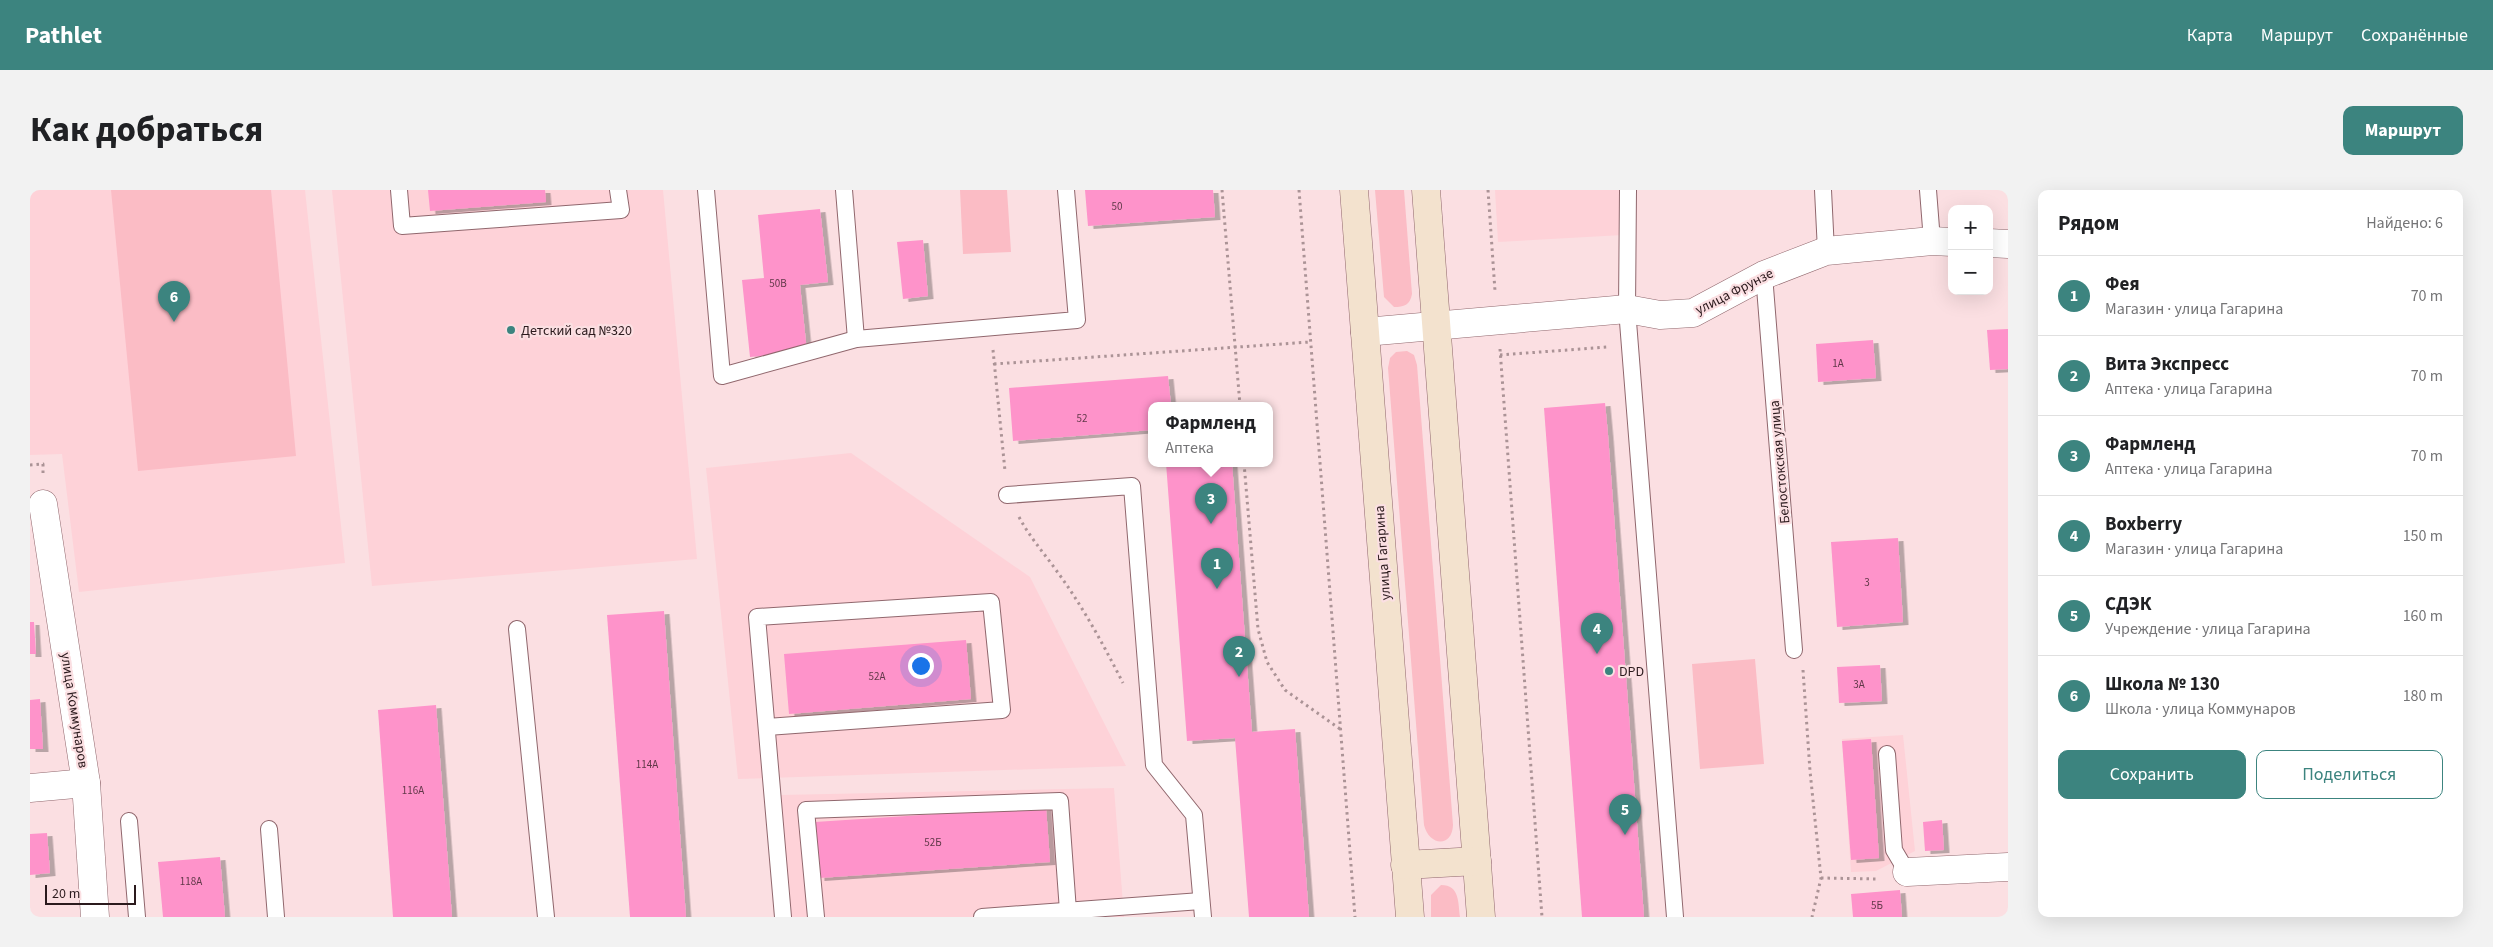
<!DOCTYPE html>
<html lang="ru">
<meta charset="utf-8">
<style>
:root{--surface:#fff;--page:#f2f2f2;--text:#202124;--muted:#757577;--line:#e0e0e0;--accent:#3c847f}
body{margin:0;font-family:"Source Sans 3",sans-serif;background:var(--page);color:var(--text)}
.controls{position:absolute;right:15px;top:15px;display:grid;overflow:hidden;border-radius:10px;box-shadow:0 5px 20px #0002}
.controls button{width:45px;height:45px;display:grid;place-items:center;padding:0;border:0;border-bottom:1px solid var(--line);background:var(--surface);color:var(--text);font:25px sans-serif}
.scale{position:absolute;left:15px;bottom:12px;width:91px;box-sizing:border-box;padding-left:5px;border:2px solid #2b1a1d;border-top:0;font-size:14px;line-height:18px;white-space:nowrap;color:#2b1a1d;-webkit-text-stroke:4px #fbdfe2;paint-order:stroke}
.you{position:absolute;left:890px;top:475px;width:18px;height:18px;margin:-12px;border:4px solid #fff;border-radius:50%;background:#1a73e8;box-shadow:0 0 0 8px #1a73e833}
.badge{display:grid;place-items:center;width:32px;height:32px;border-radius:50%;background:var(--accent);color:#fff;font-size:16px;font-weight:700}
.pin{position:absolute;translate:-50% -41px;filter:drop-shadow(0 1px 2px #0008)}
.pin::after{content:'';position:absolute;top:26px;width:18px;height:15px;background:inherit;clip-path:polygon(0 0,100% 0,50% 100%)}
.popup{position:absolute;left:1118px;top:212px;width:125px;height:65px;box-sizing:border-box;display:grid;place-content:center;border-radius:10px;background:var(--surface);filter:drop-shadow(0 1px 4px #0005);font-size:16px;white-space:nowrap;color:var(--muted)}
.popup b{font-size:19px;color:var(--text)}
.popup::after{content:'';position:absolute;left:50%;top:100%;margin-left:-10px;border:10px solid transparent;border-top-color:var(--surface)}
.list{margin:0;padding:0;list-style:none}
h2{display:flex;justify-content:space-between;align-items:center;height:65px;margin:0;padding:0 20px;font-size:21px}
h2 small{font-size:16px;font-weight:400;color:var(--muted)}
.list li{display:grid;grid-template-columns:32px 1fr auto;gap:15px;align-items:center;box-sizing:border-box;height:80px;padding:0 20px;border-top:1px solid var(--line)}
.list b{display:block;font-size:19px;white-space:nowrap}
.list p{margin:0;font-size:16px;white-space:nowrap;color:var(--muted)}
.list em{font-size:16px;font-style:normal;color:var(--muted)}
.actions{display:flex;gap:10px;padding:15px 20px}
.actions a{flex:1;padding:11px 0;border:1px solid var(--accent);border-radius:10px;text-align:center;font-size:18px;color:var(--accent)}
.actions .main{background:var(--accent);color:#fff}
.map{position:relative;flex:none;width:1978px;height:727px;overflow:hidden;border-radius:10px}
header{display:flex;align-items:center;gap:30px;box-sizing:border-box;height:70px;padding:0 25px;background:var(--accent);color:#fff}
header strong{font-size:24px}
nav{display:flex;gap:28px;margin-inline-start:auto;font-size:18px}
.intro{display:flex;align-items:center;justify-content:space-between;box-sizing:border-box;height:120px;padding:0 30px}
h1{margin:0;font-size:35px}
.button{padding:12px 22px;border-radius:10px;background:var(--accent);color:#fff;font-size:18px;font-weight:700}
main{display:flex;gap:30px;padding:0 30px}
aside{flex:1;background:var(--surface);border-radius:10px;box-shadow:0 5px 20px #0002}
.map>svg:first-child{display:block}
.built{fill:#fed2d8}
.green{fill:#fbbcc5}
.building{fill:#fe93ca;filter:url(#shadow)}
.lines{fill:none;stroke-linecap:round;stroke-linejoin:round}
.service-casing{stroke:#90676d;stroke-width:18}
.minor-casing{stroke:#90676d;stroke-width:29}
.tertiary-casing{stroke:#90676d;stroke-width:29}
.secondary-casing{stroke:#90676d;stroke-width:29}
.path{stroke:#ab9396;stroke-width:3;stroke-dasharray:2.5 4;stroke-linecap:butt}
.service{stroke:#fff;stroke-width:16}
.minor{stroke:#fff;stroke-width:28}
.tertiary{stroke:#fff;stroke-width:28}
.secondary{stroke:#f3e2ce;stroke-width:28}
.poi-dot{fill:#3c847f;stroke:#fbdfe2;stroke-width:2}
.labels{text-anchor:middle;stroke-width:4.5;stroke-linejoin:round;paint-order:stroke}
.number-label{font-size:11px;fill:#603848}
.street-label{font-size:14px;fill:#2b1a1d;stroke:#fbdfe2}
.poi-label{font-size:14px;fill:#2b1a1d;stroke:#fbdfe2;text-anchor:start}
</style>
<header>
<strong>Pathlet</strong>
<nav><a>Карта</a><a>Маршрут</a><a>Сохранённые</a></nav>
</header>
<div class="intro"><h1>Как добраться</h1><a class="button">Маршрут</a></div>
<main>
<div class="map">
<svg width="1978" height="727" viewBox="0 0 1978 727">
<defs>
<filter id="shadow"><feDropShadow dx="5.5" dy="3" stdDeviation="0" flood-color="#0004"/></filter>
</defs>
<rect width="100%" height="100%" fill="#fbdfe2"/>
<g class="built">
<path d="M0 0H275L315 373 49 402 32 264 0 265Z"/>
<path d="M302 0H633L667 369 342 396Z"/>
<path d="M1465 0H1589L1593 45 1468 52Z"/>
<path d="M821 263 1000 387 1096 576 708 589 676 278Z"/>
<path d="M1873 545 1885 661 1846 681 1821 682 1812 549Z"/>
<path d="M1084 598 1094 727H761L751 605Z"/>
</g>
<g class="green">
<path d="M81 0H241L266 266 108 281Z"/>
<path d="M930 0H977L981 62 933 64Z"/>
<path d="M1345 0H1374L1382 104C1380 115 1374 117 1364 117L1354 107Z"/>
<path d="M1377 161 1384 165 1387 175 1423 635C1422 658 1399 656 1394 635L1358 178 1360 168 1366 162Z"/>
<path d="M1725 469 1734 574 1670 579 1662 474Z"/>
<path d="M1411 695C1430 695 1428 713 1430 727H1401V705Z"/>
</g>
<g class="building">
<path d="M398 0H515L516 12 400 21Z"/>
<path d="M1055 0H1183L1185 27 1058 36Z"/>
<path d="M790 19 798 92 770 95 777 162 720 167 712 90 734 88 728 25Z"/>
<path d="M893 50 898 106 873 109 867 52Z"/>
<path d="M1978 139V179L1960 180 1957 140Z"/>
<path d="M1843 150 1846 188 1788 192 1786 154Z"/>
<path d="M1138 186 1141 215H1122V240L983 251 979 198Z"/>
<path d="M1575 213 1578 245 1614 727H1552L1514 218Z"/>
<path d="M1136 273H1202L1222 542 1265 539 1279 727H1219L1205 548 1157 551Z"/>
<path d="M1868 348 1873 432 1807 437 1801 352Z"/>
<path d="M634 421 656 727H600L577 425Z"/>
<path d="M0 432H4L6 464H0Z"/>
<path d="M936 450 941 509 759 524 754 464Z"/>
<path d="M1850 475 1852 511 1809 513 1807 477Z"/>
<path d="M10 509 13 559H0V510Z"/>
<path d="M406 515 422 727H363L348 520Z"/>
<path d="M1841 549 1849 668 1821 670 1812 551Z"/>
<path d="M1016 617 1020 672 789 688 785 632Z"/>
<path d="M1912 630 1914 660 1895 661 1893 632Z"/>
<path d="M17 643 20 683 0 685V644Z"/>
<path d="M190 667 195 727H133L128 672Z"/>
<path d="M1870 700 1872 727H1823L1821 704Z"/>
</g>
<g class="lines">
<defs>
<g id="service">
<path d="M369 0 372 36 591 20 588 0"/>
<path d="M676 0 692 186 826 149 1047 130 1036 0"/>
<path d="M814 0 826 149"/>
<path d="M1598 0 1597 119 1645 727"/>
<path d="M1793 0 1796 61"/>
<path d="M1898 0 1902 51"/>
<path d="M1734 85 1764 460"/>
<path d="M977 305 1102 296 1124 575 1164 625 1173 727"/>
<path d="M487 439 516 727"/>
<path d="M737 537 972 520 961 412 727 427 753 727"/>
<path d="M1857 564 1864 660 1877 682"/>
<path d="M99 631 107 727"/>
<path d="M239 639 246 727"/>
<path d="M786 727 776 620 1030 611 1038 721"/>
<path d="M952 727 1171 711"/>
</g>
<g id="minor">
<path d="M13 314 56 593 65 727"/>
<path d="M0 598 56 593"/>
<path d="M1877 682 1978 677"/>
</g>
<g id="tertiary">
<path d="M1959 53 1978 54"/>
<path d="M1335 142 1597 119 1630 125 1663 123 1734 85 1796 61 1902 51 1922 52"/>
</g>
<g id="secondary">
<path d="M1324 0 1380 727"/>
<path d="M1396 0 1451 727"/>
<path d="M1375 675 1447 671"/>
</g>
</defs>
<use href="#service" class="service-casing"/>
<use href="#minor" class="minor-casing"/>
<use href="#tertiary" class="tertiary-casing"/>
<use href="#secondary" class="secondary-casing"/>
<g class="path">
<path d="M1192 0 1210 215"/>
<path d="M1269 0 1325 727"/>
<path d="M1458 0 1465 101"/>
<path d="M1470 159 1512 727"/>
<path d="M963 160 975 281"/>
<path d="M1470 165 1577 157"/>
<path d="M964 174 1280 152"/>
<path d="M1214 273 1228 439 1237 472 1255 500 1310 539"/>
<path d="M0 275 13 274V285"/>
<path d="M989 327C999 346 1013 362 1026 380 1052 415 1073 454 1093 493"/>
<path d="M1773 480 1780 581 1791 688 1782 727"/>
<path d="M1791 688 1849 689"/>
</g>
<use href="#service" class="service"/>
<use href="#minor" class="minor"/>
<use href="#tertiary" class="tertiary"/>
<use href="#secondary" class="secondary"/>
</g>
<g class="poi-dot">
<circle cx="481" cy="140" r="5"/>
<circle cx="1579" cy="481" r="5"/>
</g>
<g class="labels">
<g class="number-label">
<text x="1087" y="20">50</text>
<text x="748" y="97">50В</text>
<text x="1808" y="177">1А</text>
<text x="1052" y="232">52</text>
<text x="1837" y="396">3</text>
<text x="847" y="490">52А</text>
<text x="1829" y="498">3А</text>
<text x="617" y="578">114А</text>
<text x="383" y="604">116А</text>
<text x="903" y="656">52Б</text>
<text x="161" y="695">118А</text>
<text x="1847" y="719">5Б</text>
</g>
<g class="street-label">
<text transform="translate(1704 101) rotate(-27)" y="5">улица Фрунзе</text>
<text transform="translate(1749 272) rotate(-95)" y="5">Белостокская улица</text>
<text transform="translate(1352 363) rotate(-94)" y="5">улица Гагарина</text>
<text transform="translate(45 520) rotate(81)" y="5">улица Коммунаров</text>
</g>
<g class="poi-label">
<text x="491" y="145">Детский сад №320</text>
<text x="1589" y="486">DPD</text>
</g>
</g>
</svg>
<div class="controls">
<button>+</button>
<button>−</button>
</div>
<div class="scale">20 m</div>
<div class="you"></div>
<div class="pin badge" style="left:1187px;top:399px">1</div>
<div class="pin badge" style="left:1209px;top:487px">2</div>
<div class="pin badge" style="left:1181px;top:334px">3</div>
<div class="popup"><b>Фармленд</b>Аптека</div>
<div class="pin badge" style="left:1567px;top:464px">4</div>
<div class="pin badge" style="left:1595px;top:645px">5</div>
<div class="pin badge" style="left:144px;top:132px">6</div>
</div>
<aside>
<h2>Рядом<small>Найдено: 6</small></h2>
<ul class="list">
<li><span class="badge">1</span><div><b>Фея</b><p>Магазин · улица Гагарина</p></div><em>70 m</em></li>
<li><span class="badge">2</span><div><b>Вита Экспресс</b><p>Аптека · улица Гагарина</p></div><em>70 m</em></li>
<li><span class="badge">3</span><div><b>Фармленд</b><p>Аптека · улица Гагарина</p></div><em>70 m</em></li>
<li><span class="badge">4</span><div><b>Boxberry</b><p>Магазин · улица Гагарина</p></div><em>150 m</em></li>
<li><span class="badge">5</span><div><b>СДЭК</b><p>Учреждение · улица Гагарина</p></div><em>160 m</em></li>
<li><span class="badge">6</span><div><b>Школа № 130</b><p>Школа · улица Коммунаров</p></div><em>180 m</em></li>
</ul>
<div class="actions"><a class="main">Сохранить</a><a>Поделиться</a></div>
</aside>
</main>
